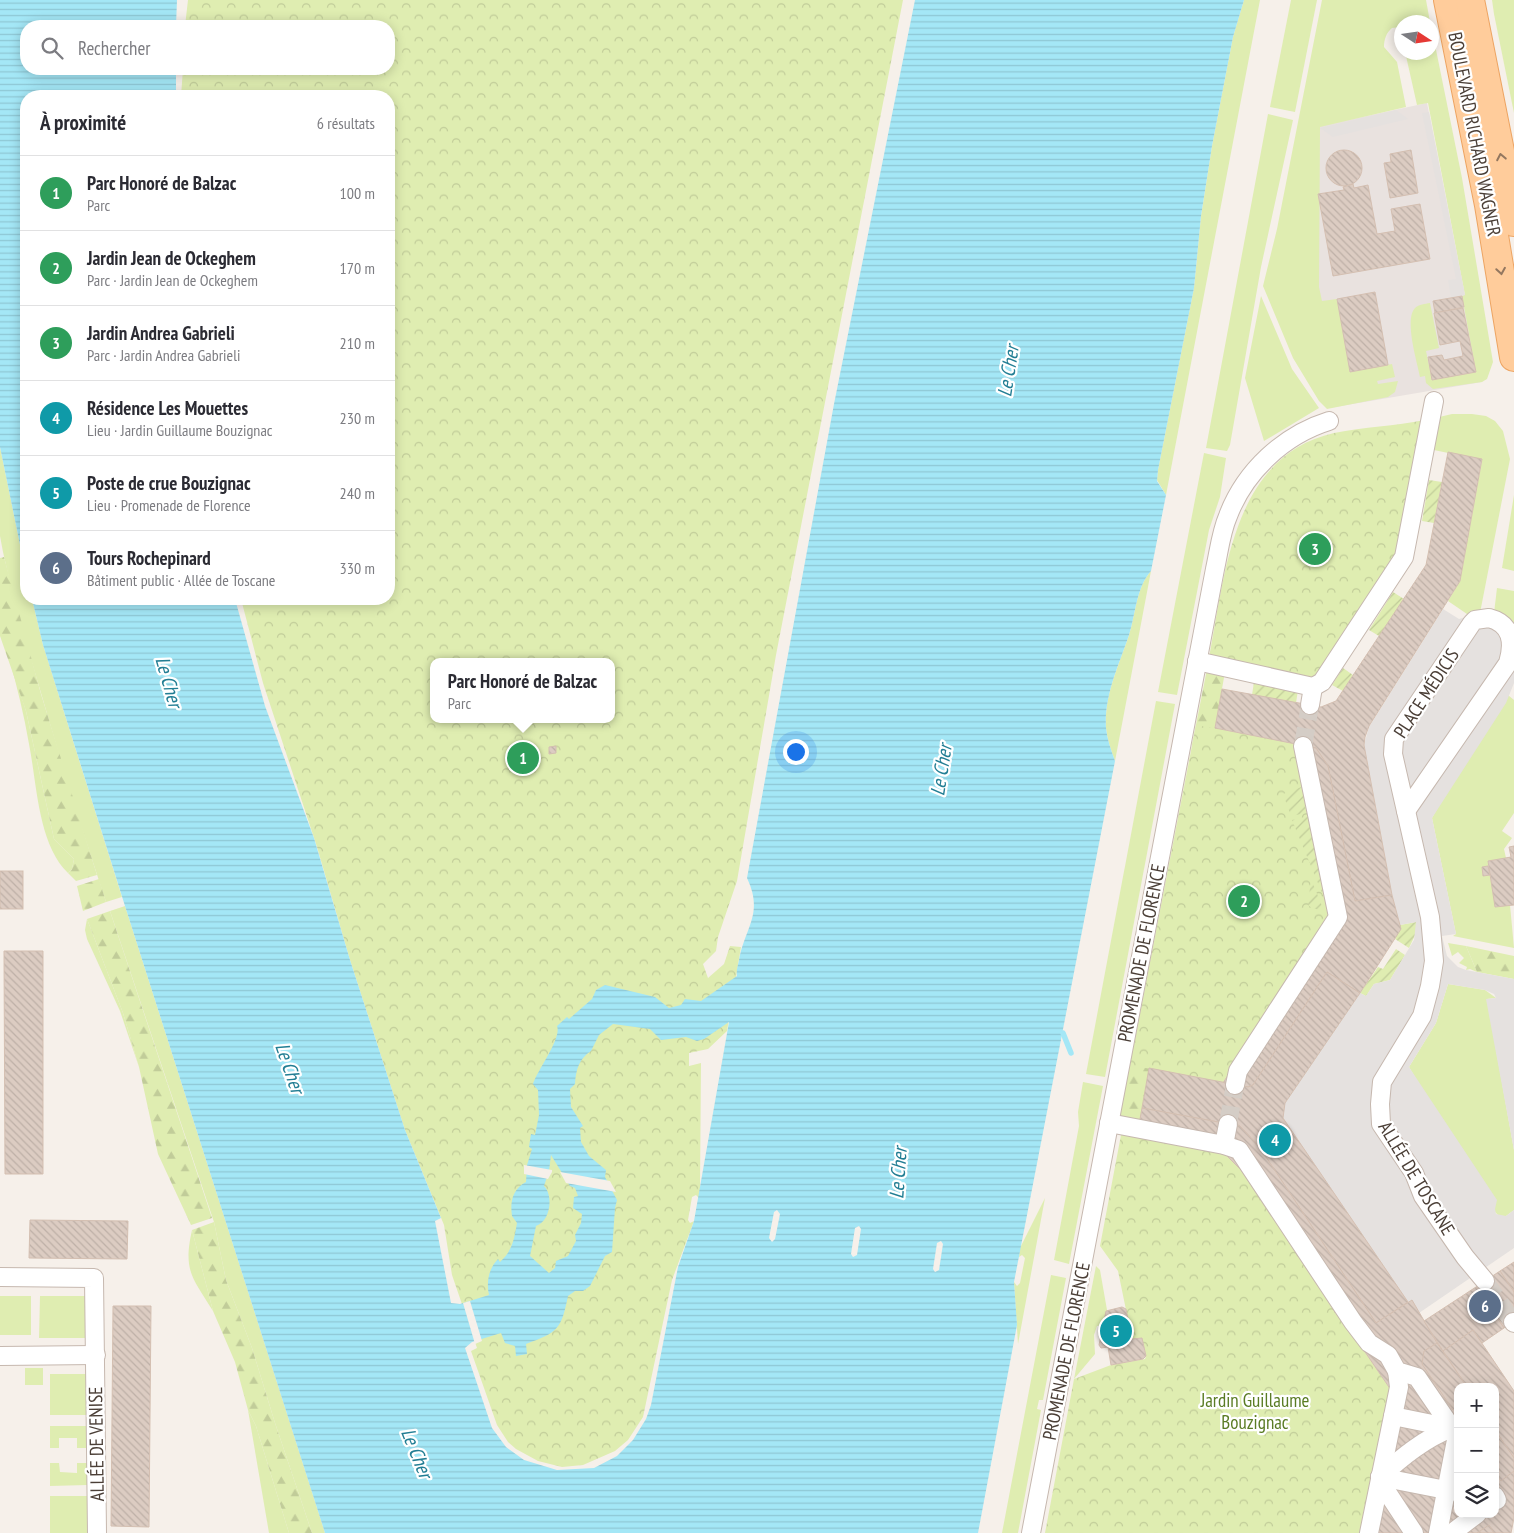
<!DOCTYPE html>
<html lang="fr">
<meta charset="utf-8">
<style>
:root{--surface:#fff;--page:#f2f2f3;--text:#2b2b33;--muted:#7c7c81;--line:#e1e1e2;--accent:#111827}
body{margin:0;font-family:"PT Sans Narrow",sans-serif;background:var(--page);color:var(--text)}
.controls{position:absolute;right:15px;bottom:15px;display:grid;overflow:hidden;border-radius:10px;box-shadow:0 2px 12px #0003}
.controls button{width:45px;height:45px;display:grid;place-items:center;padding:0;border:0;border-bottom:1px solid var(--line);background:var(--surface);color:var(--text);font:25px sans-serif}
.compass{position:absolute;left:1394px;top:15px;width:45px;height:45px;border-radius:50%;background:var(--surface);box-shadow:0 2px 12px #0003;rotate:102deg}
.you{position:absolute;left:795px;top:751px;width:18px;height:18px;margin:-12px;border:4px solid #fff;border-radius:50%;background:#1a73e8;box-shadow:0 0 0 8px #1a73e833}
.badge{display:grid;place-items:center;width:32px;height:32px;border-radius:50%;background:var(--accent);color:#fff;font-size:16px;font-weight:700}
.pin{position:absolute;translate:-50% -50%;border:2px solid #fff;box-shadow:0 1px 5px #0006}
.popup{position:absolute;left:430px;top:658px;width:185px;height:65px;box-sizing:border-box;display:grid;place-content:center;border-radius:10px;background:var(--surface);filter:drop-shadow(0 1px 4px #0005);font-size:16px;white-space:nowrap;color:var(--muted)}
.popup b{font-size:19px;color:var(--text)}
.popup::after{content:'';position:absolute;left:50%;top:100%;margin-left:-10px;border:10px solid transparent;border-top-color:var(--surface)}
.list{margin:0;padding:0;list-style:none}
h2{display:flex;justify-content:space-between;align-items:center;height:65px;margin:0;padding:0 20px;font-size:21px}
h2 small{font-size:16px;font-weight:400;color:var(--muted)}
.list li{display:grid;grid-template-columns:32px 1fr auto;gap:15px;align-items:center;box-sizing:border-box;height:75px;padding:0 20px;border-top:1px solid var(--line)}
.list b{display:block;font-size:19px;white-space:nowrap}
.list p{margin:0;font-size:16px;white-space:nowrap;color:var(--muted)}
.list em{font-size:16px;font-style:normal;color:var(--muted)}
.icon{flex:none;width:28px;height:28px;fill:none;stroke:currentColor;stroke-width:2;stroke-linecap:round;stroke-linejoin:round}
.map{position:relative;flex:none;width:1514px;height:1533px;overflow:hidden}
.search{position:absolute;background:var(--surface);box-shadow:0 2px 12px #0003;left:20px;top:20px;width:375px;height:55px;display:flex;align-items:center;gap:12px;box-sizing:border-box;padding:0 18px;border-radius:20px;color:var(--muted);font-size:19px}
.panel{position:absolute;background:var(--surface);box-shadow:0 2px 12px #0003;left:20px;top:90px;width:375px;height:515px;border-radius:20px}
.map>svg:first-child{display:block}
.industrial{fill:#e9e2df}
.grass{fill:#dfedb1}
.forest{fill:url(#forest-firs)}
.park{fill:url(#park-crowns);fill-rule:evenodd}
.garden{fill:url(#garden-furrows)}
.parking{fill:#e5e1df}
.water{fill:url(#water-rules);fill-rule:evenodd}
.pier{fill:#f6f0ea}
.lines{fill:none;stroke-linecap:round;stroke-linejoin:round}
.stream{stroke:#a4e7f6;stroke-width:5.5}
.building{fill:url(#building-back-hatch);stroke:#d4bfb1}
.street-tunnel{stroke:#d4cdc6;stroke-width:18;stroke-dasharray:18 9;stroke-linecap:butt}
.street-casing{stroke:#c6b8af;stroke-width:20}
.primary-casing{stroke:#eda462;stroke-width:30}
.street{stroke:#fff;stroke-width:18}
.primary{stroke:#ffcc9b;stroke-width:28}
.oneway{stroke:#93775f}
.labels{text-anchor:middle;stroke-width:4.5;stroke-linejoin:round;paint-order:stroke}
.street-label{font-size:19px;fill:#4b3f37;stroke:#fff}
.park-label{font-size:19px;fill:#5a7c24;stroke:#fff}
.water-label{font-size:20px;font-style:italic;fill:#227e94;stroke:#fff}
</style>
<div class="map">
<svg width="1514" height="1533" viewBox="0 0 1514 1533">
<defs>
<pattern id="forest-firs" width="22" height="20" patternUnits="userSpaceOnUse" patternTransform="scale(1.25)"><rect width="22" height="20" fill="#dfedb1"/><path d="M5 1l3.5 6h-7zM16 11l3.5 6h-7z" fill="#c1cc99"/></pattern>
<pattern id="park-crowns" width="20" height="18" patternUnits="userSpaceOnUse" patternTransform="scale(1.25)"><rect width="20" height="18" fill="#dfedb1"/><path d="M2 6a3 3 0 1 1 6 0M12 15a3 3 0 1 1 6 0" fill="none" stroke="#c1cc99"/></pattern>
<pattern id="garden-furrows" width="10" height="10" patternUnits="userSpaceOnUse" patternTransform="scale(1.25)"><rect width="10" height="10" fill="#dfedb1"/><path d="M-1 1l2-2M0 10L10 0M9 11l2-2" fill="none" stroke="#c1cc99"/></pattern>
<pattern id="water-rules" width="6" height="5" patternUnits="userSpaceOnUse" patternTransform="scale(1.25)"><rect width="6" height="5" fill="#a4e7f6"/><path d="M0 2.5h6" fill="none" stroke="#8fc7d4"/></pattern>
<pattern id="building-back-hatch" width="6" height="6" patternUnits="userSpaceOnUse" patternTransform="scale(1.25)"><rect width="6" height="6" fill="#dcccc2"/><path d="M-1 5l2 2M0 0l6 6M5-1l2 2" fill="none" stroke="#beb0a7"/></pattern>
</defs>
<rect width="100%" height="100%" fill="#f6f0ea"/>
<path class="industrial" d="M1427 103 1482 382 1329 408 1297 250 1320 126Z"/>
<g class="grass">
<path d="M1244 0H1260L1166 495 1157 480 1158 470 1194 288 1201 216 1212 146 1233 37Z"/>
<path d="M1291 0H1317L1295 112 1270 107Z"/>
<path d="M1322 0H1426L1430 22H1402L1401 27 1392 28C1386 33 1384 40 1384 47L1397 62 1406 107 1320 127 1319 287 1322 301 1337 299 1350 372 1392 364 1395 377 1377 381 1378 384 1398 381 1395 392 1388 397 1327 409 1319 401 1293 358 1263 286 1277 229Z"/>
<path d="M1492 0H1514V113L1494 14Z"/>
<path d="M1432 30 1462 178 1493 362 1487 379 1482 382 1433 389 1426 383 1425 376 1420 377C1417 361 1404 320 1415 308 1419 304 1425 304 1430 303L1439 348 1426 351 1432 380 1476 372 1462 296 1465 295 1428 103 1417 105 1406 56 1407 53 1432 52Z"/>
<path d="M1268 114 1293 120 1261 267 1230 445 1227 451 1206 448Z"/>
<path d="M1261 296 1292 369 1319 408 1264 441 1245 378Z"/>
<path d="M1452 414H1472L1486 416 1495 421 1503 431 1510 459 1480 613 1467 614 1448 601 1460 581 1482 460 1429 449 1435 418Z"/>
<path d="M0 447 26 574V599H32L43 645 122 897 106 902 71 795 16 608 3 552 0 536Z"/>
<path d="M1204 453 1226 458 1220 497 1209 530 1177 695 1158 692Z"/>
<path d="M1514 495V571L1502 568Z"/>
<path d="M1151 571 1115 761C1111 750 1107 739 1106 728 1104 695 1119 665 1129 635 1136 613 1136 588 1151 571Z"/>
<path d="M1497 588 1514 591V627L1494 613Z"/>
<path d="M9 658 26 711 54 839 74 859 72 869 68 873C38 844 37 784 29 744 24 715 17 686 9 658Z"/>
<path d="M1503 691 1514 700V813L1502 831 1512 838 1504 849 1506 858 1488 861V866L1482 868 1483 876 1490 875 1495 907 1510 905 1514 948 1453 936 1456 934 1432 818Z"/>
<path d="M1156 701 1175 704 1105 1077 1086 1074Z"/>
<path d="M125 906 325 1533H312L275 1423 252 1348 226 1280 214 1222 110 911Z"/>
<path d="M87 919 123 1013 139 1067 120 1011 87 939 85 930Z"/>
<path d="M1448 943 1466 946 1477 972 1470 969 1466 970 1467 967 1459 963 1464 958 1458 952 1452 956Z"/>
<path d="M1448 984 1485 990 1496 998 1487 999 1514 1150V1210L1506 1216H1499L1495 1212 1409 1067 1436 1023Z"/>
<path d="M1083 1082 1103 1086 1069 1264 1054 1260 1079 1126 1078 1112Z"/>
<path d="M1045 1198 1018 1344 1014 1282 1017 1286 1020 1283 1025 1258 1022 1255 1019 1257 1020 1248Z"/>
<path d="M192 1230 213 1311C192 1277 183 1271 192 1230Z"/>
<path d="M1096 1266 1100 1270 1107 1310 1103 1325 1097 1326 1094 1335 1095 1354 1074 1379Z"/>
<path d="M1051 1275 1066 1278 1043 1400H1039L1037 1409 1041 1410 1018 1533H1002Z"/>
<rect x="0" y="1296" width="31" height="39"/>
<path d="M40 1296H87V1338H39Z"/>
<rect x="25" y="1368" width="18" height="17"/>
<rect x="50" y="1374" width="37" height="41"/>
<path d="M248 1410 256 1426 289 1533H269Z"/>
<path d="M50 1426H87V1448H77V1438H59V1448H50Z"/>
<path d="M50 1463H59L60 1472 77 1473V1463H87V1485L50 1486Z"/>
<rect x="50" y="1496" width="37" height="37"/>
</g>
<g class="forest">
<path d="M4 557 41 694 97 875 76 881 68 873 72 869 74 859 54 839 26 711 0 636V558Z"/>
<path d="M1207 669 1225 672 1215 728 1296 744 1192 745Z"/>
<path d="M99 879 106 902 83 911 77 886Z"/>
<path d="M110 911 212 1218 191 1225 158 1154 139 1067 123 1013 87 919Z"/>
<path d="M1466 946 1514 956V979L1477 972Z"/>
<path d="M1308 951 1223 1083 1150 1068 1139 1126 1118 1122 1134 1044Z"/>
<path d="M214 1222 226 1280 252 1348 275 1423 312 1533H289L256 1426 248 1410 235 1362 213 1311 192 1230Z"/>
</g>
<g class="park">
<path d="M188 0H903L776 655 737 881 718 937 716 951 703 964 708 978 724 964 730 946 741 947 727 1031 708 1049 689 1053V1066L701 1063 700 1188 699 1198 696 1195 692 1197 688 1220 690 1223 694 1221 672 1280 643 1417 628 1440 615 1451 583 1465 562 1467 538 1461 516 1449 508 1442 497 1425 471 1351 477 1348 452 1275 444 1225 405 1130 350 960 317 847 263 683 241 599H389V96H181L183 69H389V26H185ZM434 662H612V719H434Z"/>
<path d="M1425 420 1400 555 1316 678 1209 658C1225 575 1232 456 1334 433 1364 427 1395 426 1425 420Z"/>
<path d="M1196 725 1296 744 1330 916 1223 1083 1130 1065Z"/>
<path d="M1121 1135H1136L1224 1153 1241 1170 1393 1393 1362 1533H1045L1074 1379 1111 1365 1145 1359 1146 1356 1142 1338 1132 1339 1118 1271 1100 1246Z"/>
</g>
<g class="garden">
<path d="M1429 480 1442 482 1434 523 1422 521Z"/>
<path d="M1393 592 1404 599 1379 636 1369 630Z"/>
<path d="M1343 668 1353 675 1343 691 1332 685Z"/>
<path d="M1254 682 1298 690 1296 703 1252 695Z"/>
<path d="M1304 786 1308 804 1305 805 1306 813 1291 816 1283 794Z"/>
<path d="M1310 816 1329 910 1292 820Z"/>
<path d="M1311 879 1324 911 1312 908 1308 905Z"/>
<path d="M1416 922V933L1409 948 1395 939 1400 925Z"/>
<path d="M1396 949 1405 955 1390 980 1374 984 1366 996 1360 993 1378 967 1383 969Z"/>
</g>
<g class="parking">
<path d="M1396 110 1408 119 1333 137 1320 128Z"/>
<path d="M1429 112 1465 295 1451 298 1448 280 1456 279 1422 113Z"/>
<path d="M1443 609 1459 619 1476 614 1514 627V683L1506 703 1432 818 1456 934 1442 936 1447 956 1458 967 1466 970 1514 979V1150L1486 999 1496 998 1494 994 1485 990 1448 984 1436 1023 1409 1067 1497 1200 1495 1209 1496 1214 1506 1216 1514 1210V1248L1419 1313 1412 1300 1408 1302 1283 1118 1285 1103 1360 993 1366 996 1374 984 1390 980 1414 940 1416 922 1400 925 1392 895 1364 745 1369 727Z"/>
</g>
<g class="water">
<path d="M0 0H177L176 26H26V69H176V96H26V574L0 447Z"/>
<path d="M915 0H1244L1233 37 1212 146 1201 216 1194 288 1158 470 1157 481 1166 495 1151 571C1136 588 1136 613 1129 635 1119 665 1104 695 1106 728 1107 739 1111 750 1115 761L1014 1282 1017 1325 978 1533H325L125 906 43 645 32 599H235L265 706 314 838 350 960 405 1130 441 1218 435 1221 451 1303 460 1304 489 1295C486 1282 489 1268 498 1259L500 1262C513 1250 514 1239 517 1223L512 1216C510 1203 512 1189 526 1182L527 1165 532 1149 529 1147 531 1134 535 1135 539 1115 538 1090 533 1084C538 1069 562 1038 557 1026L567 1017 569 1019 592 999 596 990 605 985 655 997 669 1008 681 1005 685 999 701 1001 737 976C736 970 738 966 739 960 745 927 764 914 747 878L834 404ZM729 1022 694 1221 678 1267 651 1405 646 1419 633 1440 617 1456 594 1468 557 1470 524 1460 506 1447 492 1428 465 1348 472 1342 501 1333 505 1343 515 1346 516 1356 527 1354 526 1344C558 1332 561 1330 568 1296L575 1291H583L590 1286 605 1256 612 1252 615 1208 617 1200 605 1177 606 1170 589 1156 581 1142 580 1128 583 1126 571 1107 570 1089 575 1084C576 1069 579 1059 591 1051L599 1035 613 1024 650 1029 661 1040 686 1037 697 1041 704 1039ZM551 1155 570 1186 575 1188 578 1196 574 1197 573 1208 582 1214 581 1223 575 1235 576 1241 568 1256 556 1261 555 1268 549 1273 530 1256 536 1226C550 1222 554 1196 544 1186L549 1171ZM777 1210 780 1214 775 1239 772 1242 769 1238 774 1212ZM859 1226 861 1229 857 1255 853 1257 851 1254 855 1228ZM941 1241 943 1244 939 1270 935 1272 933 1269 937 1243Z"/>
</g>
<g class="pier">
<path d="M524 1165 552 1170V1172L548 1179 524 1174Z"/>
<path d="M560 1172 610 1181 616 1192 566 1183Z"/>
<path d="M470 1301 482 1341 475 1344 463 1303Z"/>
</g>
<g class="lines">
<path class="stream" d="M1063 1033 1071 1053"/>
</g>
<g class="building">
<circle cx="1344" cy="168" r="18"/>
<path d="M1411 150 1418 193 1390 198 1384 163 1391 162 1390 154Z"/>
<path d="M1353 184 1354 188 1368 185 1377 234 1395 231 1391 209 1420 204 1430 259 1333 276 1318 194 1344 190 1343 187Z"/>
<path d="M1375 292 1388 365 1350 372 1337 299Z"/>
<path d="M1462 296 1464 307 1435 313 1433 301Z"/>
<path d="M1463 308 1476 372 1432 380 1428 357 1442 355 1444 360 1463 356 1460 341 1440 345 1434 313Z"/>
<path d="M1448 452 1482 459 1460 581 1369 726 1365 737 1364 745 1392 895 1355 901 1328 766 1316 748 1215 728 1222 689 1321 707 1336 701 1426 565Z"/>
<path d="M1296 744 1316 748 1328 766 1355 901 1392 895 1401 929 1360 993 1327 972 1253 1085 1248 1087 1223 1083 1330 916Z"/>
<path d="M556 746V753L549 754V747Z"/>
<path d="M1514 846V905L1495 907 1488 861 1511 857 1509 847Z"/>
<path d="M1488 866 1490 875 1483 876 1482 867Z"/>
<rect x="0" y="871" width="23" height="38"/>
<path d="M4 951H43V1174H5Z"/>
<path d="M1327 972 1360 993 1285 1103 1283 1118 1408 1302 1376 1323 1260 1148 1240 1126 1142 1108 1149 1068 1248 1087 1253 1085Z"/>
<path d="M1142 1108 1240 1126 1260 1148 1376 1323 1412 1300 1437 1343 1467 1387H1458V1514H1495V1430L1514 1458V1518L1511 1533H1362L1393 1393 1241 1170 1224 1153 1138 1130Z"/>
<path d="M30 1220 128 1221 127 1259 29 1258Z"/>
<path d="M1514 1262V1292L1500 1271Z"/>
<path d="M1500 1271 1514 1292V1321L1504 1328 1476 1287Z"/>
<path d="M1476 1287 1504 1328 1482 1343 1473 1330 1443 1351 1424 1321Z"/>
<path d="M113 1306H151L149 1527 111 1526Z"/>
<path d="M1122 1307 1126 1309 1132 1339 1142 1338 1146 1356 1143 1359 1111 1365 1108 1347 1101 1348 1099 1345 1106 1311Z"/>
<path d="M1473 1330 1514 1391V1458L1495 1430V1387H1467L1443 1351Z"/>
<path d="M1437 1343 1467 1387H1458V1406L1453 1410 1422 1364 1424 1351Z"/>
<path d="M1495 1430 1514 1458V1471L1501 1481 1495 1472Z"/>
<path d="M1489 1525 1494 1533H1477Z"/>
</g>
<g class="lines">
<g class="street-tunnel">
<path d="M1303 746 1310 705"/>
<path d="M1228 1124 1235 1085"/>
<path d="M1485 1281 1513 1322"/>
</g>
<defs>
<g id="street">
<path d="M1489 618C1512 624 1514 643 1508 663L1406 811 1393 754 1394 739 1472 623 1475 620Z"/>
<path d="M1197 661 1313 687 1322 682 1404 557 1434 401"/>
<path d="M1310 705 1313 687"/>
<path d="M1406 811 1430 917 1434 961 1430 986 1422 1016 1382 1082 1380 1104 1381 1124 1414 1173 1423 1196 1465 1257 1485 1281"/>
<path d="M1235 1085 1238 1071 1338 917 1303 746"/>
<path d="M1109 1123 1224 1145 1239 1150 1353 1322 1369 1343 1388 1355 1397 1371 1417 1377 1458 1437"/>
<path d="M1224 1145 1228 1124"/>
<path d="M0 1277 94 1278 97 1533"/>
<path d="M1513 1322 1514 1323"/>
<path d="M0 1356 96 1355"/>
<path d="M1393 1416 1452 1428"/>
<path d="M1380 1477C1401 1458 1425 1438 1452 1428"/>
<path d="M1380 1477 1456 1492"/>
<path d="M1380 1477 1387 1492 1414 1533"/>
<path d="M1495 1496 1497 1500"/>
<path d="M1031 1533 1215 569C1219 551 1221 532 1228 516 1245 471 1284 435 1329 421"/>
<path d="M1369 1533 1399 1387 1397 1371"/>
<path d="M1438 1533 1457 1435"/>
<path d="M1452 1533 1477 1514"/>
</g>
<g id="primary">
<path d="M1448 0 1489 205 1514 357"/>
<path d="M1470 0 1514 222"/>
</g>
</defs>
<use href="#street" class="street-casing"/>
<use href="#primary" class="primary-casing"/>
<use href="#street" class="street"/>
<use href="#primary" class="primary"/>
</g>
<defs><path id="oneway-chevron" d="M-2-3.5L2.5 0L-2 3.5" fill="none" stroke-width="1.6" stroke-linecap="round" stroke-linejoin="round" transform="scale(1.25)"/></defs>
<g class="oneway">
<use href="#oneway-chevron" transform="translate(1501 157) rotate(-101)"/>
<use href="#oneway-chevron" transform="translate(1501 271) rotate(81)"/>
</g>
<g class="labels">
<g class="street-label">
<text transform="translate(1475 134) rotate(79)" y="7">BOULEVARD RICHARD WAGNER</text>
<text transform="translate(1426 693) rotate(-57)" y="7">PLACE MÉDICIS</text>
<text transform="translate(1141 953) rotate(-79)" y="7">PROMENADE DE FLORENCE</text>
<text transform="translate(1417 1178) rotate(59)" y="7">ALLÉE DE TOSCANE</text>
<text transform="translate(1066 1351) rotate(-79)" y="7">PROMENADE DE FLORENCE</text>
<text transform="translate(96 1444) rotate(-91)" y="7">ALLÉE DE VENISE</text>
</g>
<g class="park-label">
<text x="1255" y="1407">Jardin Guillaume<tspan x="1255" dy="22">Bouzignac</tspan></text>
</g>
<g class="water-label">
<text transform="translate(1008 371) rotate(-81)" y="7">Le Cher</text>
<text transform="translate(169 682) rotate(74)" y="7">Le Cher</text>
<text transform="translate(941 770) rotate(-81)" y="7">Le Cher</text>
<text transform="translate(290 1068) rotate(71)" y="7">Le Cher</text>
<text transform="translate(898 1173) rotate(-86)" y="7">Le Cher</text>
<text transform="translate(417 1453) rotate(68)" y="7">Le Cher</text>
</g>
</g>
</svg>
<div class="controls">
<button>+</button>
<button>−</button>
<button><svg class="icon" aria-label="layers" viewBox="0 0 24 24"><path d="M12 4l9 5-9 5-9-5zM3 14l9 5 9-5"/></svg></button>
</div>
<svg class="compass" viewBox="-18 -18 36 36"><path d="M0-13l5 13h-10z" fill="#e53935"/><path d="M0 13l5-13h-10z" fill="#7c7c81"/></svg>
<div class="you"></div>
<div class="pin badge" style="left:523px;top:758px;background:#2e9e5b">1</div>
<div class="popup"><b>Parc Honoré de Balzac</b>Parc</div>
<div class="pin badge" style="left:1244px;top:901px;background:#2e9e5b">2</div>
<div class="pin badge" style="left:1315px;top:549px;background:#2e9e5b">3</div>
<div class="pin badge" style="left:1275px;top:1140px;background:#0f9aa8">4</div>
<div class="pin badge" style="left:1116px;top:1331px;background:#0f9aa8">5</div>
<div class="pin badge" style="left:1485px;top:1306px;background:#5c6f8a">6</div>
<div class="search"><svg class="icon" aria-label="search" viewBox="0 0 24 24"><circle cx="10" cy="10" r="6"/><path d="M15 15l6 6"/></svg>Rechercher</div>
<section class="panel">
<h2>À proximité<small>6 résultats</small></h2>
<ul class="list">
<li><span class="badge" style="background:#2e9e5b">1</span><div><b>Parc Honoré de Balzac</b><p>Parc</p></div><em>100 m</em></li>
<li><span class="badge" style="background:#2e9e5b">2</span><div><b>Jardin Jean de Ockeghem</b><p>Parc · Jardin Jean de Ockeghem</p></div><em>170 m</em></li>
<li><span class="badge" style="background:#2e9e5b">3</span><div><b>Jardin Andrea Gabrieli</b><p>Parc · Jardin Andrea Gabrieli</p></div><em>210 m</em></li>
<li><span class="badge" style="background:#0f9aa8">4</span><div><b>Résidence Les Mouettes</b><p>Lieu · Jardin Guillaume Bouzignac</p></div><em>230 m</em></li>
<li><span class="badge" style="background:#0f9aa8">5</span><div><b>Poste de crue Bouzignac</b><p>Lieu · Promenade de Florence</p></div><em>240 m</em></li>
<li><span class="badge" style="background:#5c6f8a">6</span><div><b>Tours Rochepinard</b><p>Bâtiment public · Allée de Toscane</p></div><em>330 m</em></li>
</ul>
</section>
</div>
